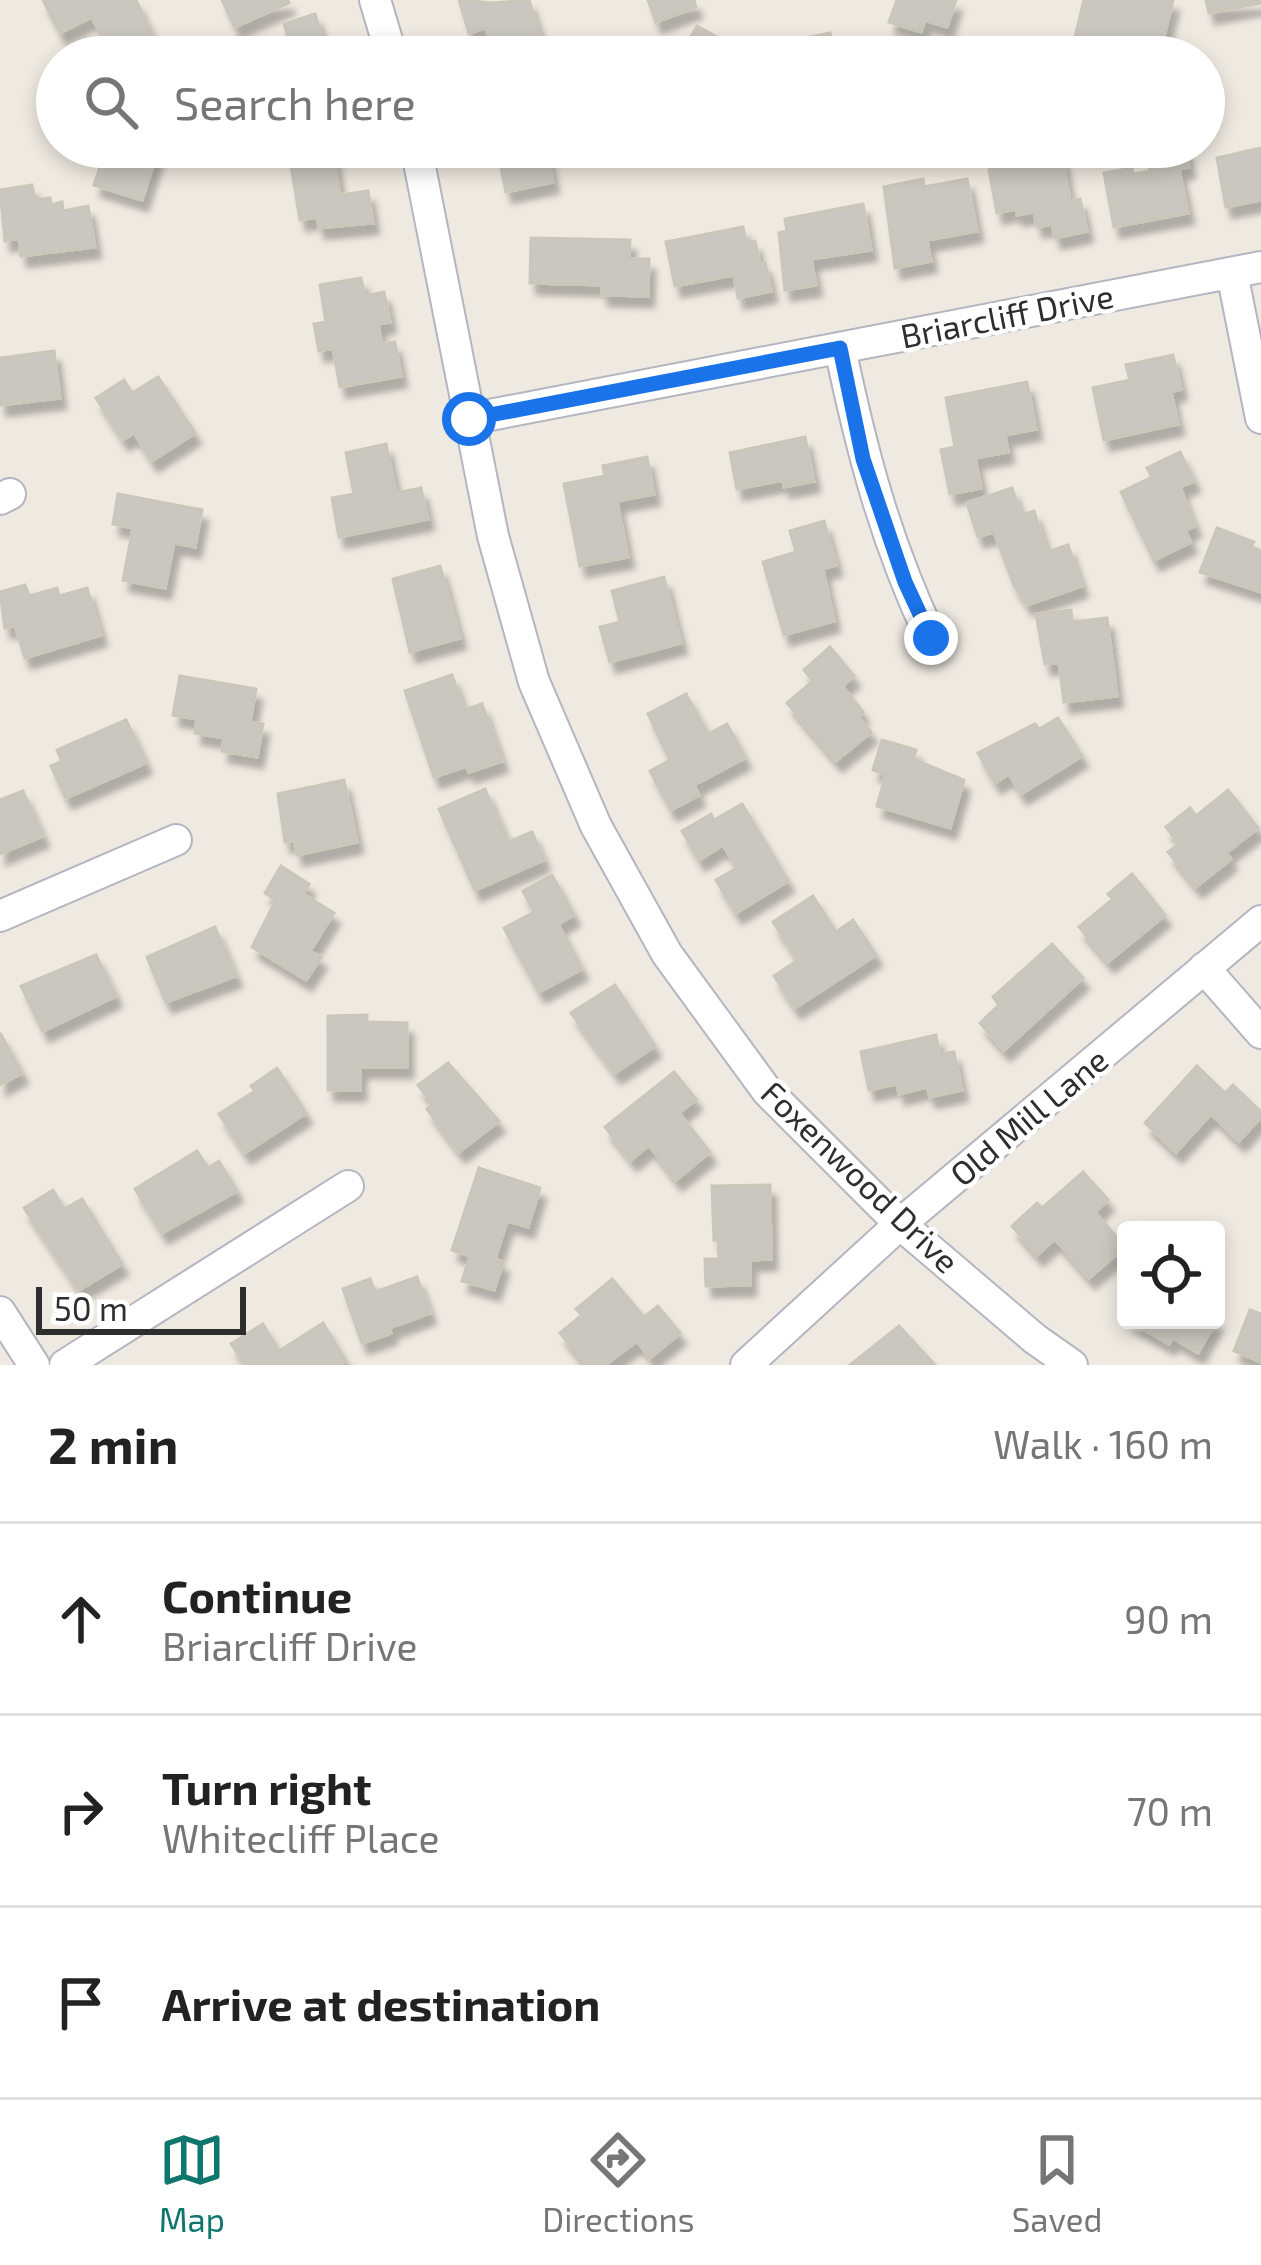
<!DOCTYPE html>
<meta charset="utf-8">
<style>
:root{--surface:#fff;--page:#f2f2f2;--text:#222;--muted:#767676;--line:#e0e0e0;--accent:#0f766e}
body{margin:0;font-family:"Exo 2",sans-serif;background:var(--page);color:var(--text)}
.controls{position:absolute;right:36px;bottom:36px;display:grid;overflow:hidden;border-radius:12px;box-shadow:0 6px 18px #0003}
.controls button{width:108px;height:108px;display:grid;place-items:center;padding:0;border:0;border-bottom:3px solid var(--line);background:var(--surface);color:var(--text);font:60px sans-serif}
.scale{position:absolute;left:36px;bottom:30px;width:210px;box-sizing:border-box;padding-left:12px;border:6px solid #2e2e2e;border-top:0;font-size:33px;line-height:42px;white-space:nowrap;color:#2e2e2e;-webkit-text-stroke:9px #fff;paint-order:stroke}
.stop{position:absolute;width:36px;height:36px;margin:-27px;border:9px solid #1a73e8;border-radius:50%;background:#fff}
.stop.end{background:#1a73e8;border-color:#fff;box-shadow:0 3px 12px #0008}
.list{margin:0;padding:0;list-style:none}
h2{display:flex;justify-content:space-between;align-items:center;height:156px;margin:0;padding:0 48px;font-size:51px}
h2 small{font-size:39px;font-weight:400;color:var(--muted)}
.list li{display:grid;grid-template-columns:78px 1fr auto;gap:36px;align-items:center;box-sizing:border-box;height:192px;padding:0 48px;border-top:3px solid var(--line)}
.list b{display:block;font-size:45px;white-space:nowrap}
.list p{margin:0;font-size:39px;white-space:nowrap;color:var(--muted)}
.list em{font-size:39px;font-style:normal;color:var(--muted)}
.icon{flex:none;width:66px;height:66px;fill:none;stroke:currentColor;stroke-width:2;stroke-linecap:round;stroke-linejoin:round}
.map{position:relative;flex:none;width:1261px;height:1365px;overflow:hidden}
.search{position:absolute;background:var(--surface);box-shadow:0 6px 18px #0003;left:36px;right:36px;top:36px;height:132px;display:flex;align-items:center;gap:30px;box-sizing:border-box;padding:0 42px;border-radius:66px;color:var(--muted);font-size:45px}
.sheet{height:732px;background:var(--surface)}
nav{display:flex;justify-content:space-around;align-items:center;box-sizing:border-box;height:168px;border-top:3px solid var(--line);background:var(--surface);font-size:33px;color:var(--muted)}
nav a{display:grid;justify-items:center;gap:6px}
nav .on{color:var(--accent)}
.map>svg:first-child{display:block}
.building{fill:#cac7c0;stroke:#cac6ba;stroke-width:3;filter:url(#shadow)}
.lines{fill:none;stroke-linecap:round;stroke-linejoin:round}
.street-casing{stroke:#b4b5c0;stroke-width:34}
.street{stroke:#fff;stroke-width:30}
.route{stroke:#1a73e8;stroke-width:15}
.labels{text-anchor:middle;stroke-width:9;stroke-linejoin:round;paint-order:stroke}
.street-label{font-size:33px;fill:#2e2e2e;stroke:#fff}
</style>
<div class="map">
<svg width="1261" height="1365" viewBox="0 0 1261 1365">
<defs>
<filter id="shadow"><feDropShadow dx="6" dy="11" stdDeviation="3" flood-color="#0004"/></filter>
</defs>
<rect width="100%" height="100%" fill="#efeae1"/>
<g class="building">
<path d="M43 0H136L156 43 127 57H97L92 47 104 41 92 17 60 33Z"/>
<path d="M222 0H288L289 3 235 27Z"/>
<path d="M459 0 493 3 529 0 546 57H494L486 28 469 33Z"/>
<path d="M648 0H694L696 7 656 22Z"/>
<path d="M897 0H956L947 27 925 20 921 32 889 22Z"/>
<path d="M1084 0H1173L1159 57H1121L1073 45Z"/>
<path d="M1206 0H1261V3L1209 13Z"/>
<path d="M315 14 328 56 261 57 291 48 284 24Z"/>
<path d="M697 26 737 48 732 57 680 56Z"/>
<path d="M830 33 835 57H789L786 42Z"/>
<path d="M884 48 886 57H837Z"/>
<path d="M107 147H159L142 200 94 185Z"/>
<path d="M288 147H332L340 195 368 191 373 223 319 228 317 217 300 220Z"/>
<path d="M497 147H546L553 182 506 192Z"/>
<path d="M1145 147H1185L1189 167 1179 169 1188 213 1114 227 1104 173 1132 168 1133 174 1150 171Z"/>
<path d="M1261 148V200L1226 207 1217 158Z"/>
<path d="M1062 156 1070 201 1080 199 1087 231 1055 238 1052 224 1037 227 1034 212 1017 215 1016 209 997 213 989 170Z"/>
<path d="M923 179 924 187 967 179 977 231 927 240 931 261 895 268 884 187Z"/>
<path d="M32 185 35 200 50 198 51 205 62 202 63 211 88 206 95 247 21 256 19 238 5 241 0 190Z"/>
<path d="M863 204 871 250 811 259 816 285 785 290 779 233 787 231 785 219Z"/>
<path d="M743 227 746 243 755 241 760 264 765 263 771 291 738 298 734 275 675 286 666 242Z"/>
<path d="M531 238 630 240 629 259H649L648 296 602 295V285L530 283Z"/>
<path d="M361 278 365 296 384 292 390 322 378 324 382 344 395 342 401 376 340 387 333 348 319 351 314 324 326 322 320 285Z"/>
<path d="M54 351 60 398 0 405V358Z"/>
<path d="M1173 355 1181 389 1171 392 1178 424 1104 440 1093 388 1130 380 1126 365Z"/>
<path d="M158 377 195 433 152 461 134 433 123 440 96 398 124 380 132 393Z"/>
<path d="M1027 382 1036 429 1005 435 1008 452 975 458 981 488 950 494 941 450 955 447 946 398Z"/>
<path d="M805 437 814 481 784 487 783 480 737 489 730 453Z"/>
<path d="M386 444 396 493 421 488 428 519 339 537 332 498 354 494 346 453Z"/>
<path d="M1180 452 1194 481 1180 487 1195 526 1185 531 1191 542 1154 560 1121 492 1152 477 1147 468Z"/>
<path d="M647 457 654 494 617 501 628 557 580 566 564 484 605 476 603 466Z"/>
<path d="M1012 488 1021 515 1034 511 1047 552 1068 545 1082 586 1027 605 1014 585 994 532 978 537 967 503Z"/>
<path d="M118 494 202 510 195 547 174 543 165 588 123 580 133 528 113 524Z"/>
<path d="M824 521 836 565 823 569 834 621 784 635 763 562 796 552 790 531Z"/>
<path d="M1217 528 1254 542 1251 547 1261 551V592L1200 572Z"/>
<path d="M440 566 460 638 410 652 393 579Z"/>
<path d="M664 577 681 643 610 662 600 627 620 622 612 591Z"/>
<path d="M25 585 29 596 57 588 59 596 87 588 101 635 25 658 15 625 5 628 0 592Z"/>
<path d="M1071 610 1072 622 1107 618 1117 696 1064 702 1059 663 1045 664 1036 614Z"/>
<path d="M830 647 854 676 842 686 863 712 858 717 871 732 836 761 787 703 813 681 804 670Z"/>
<path d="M452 675 464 710 482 704 502 761 469 772 467 766 434 777 405 691Z"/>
<path d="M180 676 256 689 250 722 263 724 257 757 222 751 224 738 195 733 197 719 173 715Z"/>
<path d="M686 694 708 734 727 724 745 758 694 785 699 795 671 810 650 771 670 760 648 714Z"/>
<path d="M1058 718 1082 756 1021 794 1009 774 995 783 978 753 1035 724 1039 729Z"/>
<path d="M126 720 146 763 66 798 51 766 62 761 57 750Z"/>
<path d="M882 740 916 750 913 759 964 780 950 828 877 806 886 774 873 770Z"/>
<path d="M344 780 357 842 297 855 294 840 285 842 278 794Z"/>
<path d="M485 789 508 842 532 832 544 860 475 890 439 809Z"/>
<path d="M1228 790 1258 828 1226 853 1231 859 1196 887 1168 852 1179 844 1166 827 1190 808 1196 816Z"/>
<path d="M23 791 43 836 0 854V800Z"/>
<path d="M742 804 788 881 736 913 716 880 737 868 723 845 699 860 682 831 711 814 714 820Z"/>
<path d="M281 866 309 884 303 894 334 913 310 951 321 957 306 980 252 947 276 900 265 893Z"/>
<path d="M1132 874 1165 915 1108 962 1079 927 1113 899 1108 894Z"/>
<path d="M552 875 574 915 558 924 582 969 539 992 504 928 534 912 523 891Z"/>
<path d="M813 896 836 932 853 920 876 955 795 1008 774 976 798 960 773 922Z"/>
<path d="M215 927 236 976 166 1002 147 957Z"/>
<path d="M1052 944 1083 978 1004 1050 980 1023 999 1005 993 997Z"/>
<path d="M96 955 116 996 43 1031 21 986Z"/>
<path d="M615 985 655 1046 615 1073 571 1013Z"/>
<path d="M367 1015V1022L407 1023V1067H360V1090H328V1016Z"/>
<path d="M0 1033 22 1073 0 1085Z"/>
<path d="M936 1035 940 1054 954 1052 962 1090 930 1097 927 1087 899 1094 897 1084 869 1090 861 1052Z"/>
<path d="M448 1063 499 1121 459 1152 427 1109 433 1104 418 1085Z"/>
<path d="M1197 1066 1225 1093 1233 1085 1261 1112V1117L1239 1141 1211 1114 1176 1152 1145 1123Z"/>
<path d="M277 1068 306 1113 245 1153 219 1114 255 1091 251 1086Z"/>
<path d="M674 1072 696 1099 679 1113 710 1152 676 1180 649 1145 631 1160 605 1127Z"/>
<path d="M197 1151 208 1168 219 1161 237 1191 162 1233 135 1189Z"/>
<path d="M479 1168 540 1188 528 1227 507 1221 495 1259 503 1262 494 1290 462 1281 470 1256 452 1250Z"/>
<path d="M1083 1172 1108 1200 1095 1212 1125 1247 1089 1278 1055 1239 1037 1255 1012 1226 1037 1203 1042 1208Z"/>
<path d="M770 1185 771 1259 750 1260V1285L706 1286 705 1259H719L718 1240H714L712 1186Z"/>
<path d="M53 1190 64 1209 82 1199 122 1264 79 1290 24 1208Z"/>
<path d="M417 1277 430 1313 389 1328 391 1333 362 1343 343 1289 370 1279 375 1292Z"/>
<path d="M612 1279 644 1317 658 1306 680 1333 650 1358 637 1341 605 1365H586L560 1333 582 1315 576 1309Z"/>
<path d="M1250 1310 1261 1314V1362L1234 1351Z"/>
<path d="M1217 1319 1198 1353 1173 1338 1169 1344 1127 1320Z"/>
<path d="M323 1323 346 1361 340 1365H246L231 1344 263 1324 279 1351Z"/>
<path d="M899 1326 935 1365H850Z"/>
</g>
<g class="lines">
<defs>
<g id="street">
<path d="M375 0 392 57"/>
<path d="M416 147 493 536 534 682 596 826 667 954 767 1091 900 1224 1035 1339 1072 1365"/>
<path d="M1232 273 1261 418"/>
<path d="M840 348C862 453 885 540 931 638"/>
<path d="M469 419 1261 267"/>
<path d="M0 499 10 494"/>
<path d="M0 916 176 840"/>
<path d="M1204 968 1261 1033"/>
<path d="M0 1312 34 1365"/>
<path d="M65 1365 348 1186"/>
<path d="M746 1365 900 1224 1261 921"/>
</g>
</defs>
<use href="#street" class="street-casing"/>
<use href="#street" class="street"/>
</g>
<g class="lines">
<path class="route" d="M469 419 840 348 863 459 905 582 931 638"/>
</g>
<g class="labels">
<g class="street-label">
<text transform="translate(1007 316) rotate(-11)" y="12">Briarcliff Drive</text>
<text transform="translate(1029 1117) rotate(-40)" y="12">Old Mill Lane</text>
<text transform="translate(860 1177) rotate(44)" y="12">Foxenwood Drive</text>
</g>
</g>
</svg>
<div class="controls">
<button><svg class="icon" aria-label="locate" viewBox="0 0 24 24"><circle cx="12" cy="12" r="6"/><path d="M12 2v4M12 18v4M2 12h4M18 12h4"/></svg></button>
</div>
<div class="scale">50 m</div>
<div class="stop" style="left:469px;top:419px"></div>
<div class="stop end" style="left:931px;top:638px"></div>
<div class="search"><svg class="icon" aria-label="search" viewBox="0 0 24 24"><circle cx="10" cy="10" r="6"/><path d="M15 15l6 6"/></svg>Search here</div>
</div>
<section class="sheet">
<h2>2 min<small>Walk · 160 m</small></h2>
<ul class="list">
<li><svg class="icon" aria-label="ahead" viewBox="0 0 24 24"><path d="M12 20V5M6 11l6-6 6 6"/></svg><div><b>Continue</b><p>Briarcliff Drive</p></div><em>90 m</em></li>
<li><svg class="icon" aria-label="right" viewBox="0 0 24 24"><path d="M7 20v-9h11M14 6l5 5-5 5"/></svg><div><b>Turn right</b><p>Whitecliff Place</p></div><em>70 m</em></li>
<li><svg class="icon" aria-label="arrive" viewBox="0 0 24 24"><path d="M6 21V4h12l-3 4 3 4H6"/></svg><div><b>Arrive at destination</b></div></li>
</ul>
</section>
<nav>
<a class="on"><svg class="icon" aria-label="map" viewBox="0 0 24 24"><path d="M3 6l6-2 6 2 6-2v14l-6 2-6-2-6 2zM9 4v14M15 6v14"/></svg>Map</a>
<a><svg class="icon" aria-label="directions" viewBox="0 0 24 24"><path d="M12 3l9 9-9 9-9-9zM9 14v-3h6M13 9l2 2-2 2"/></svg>Directions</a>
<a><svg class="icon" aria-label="saved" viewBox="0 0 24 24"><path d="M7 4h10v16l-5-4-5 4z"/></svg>Saved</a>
</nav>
